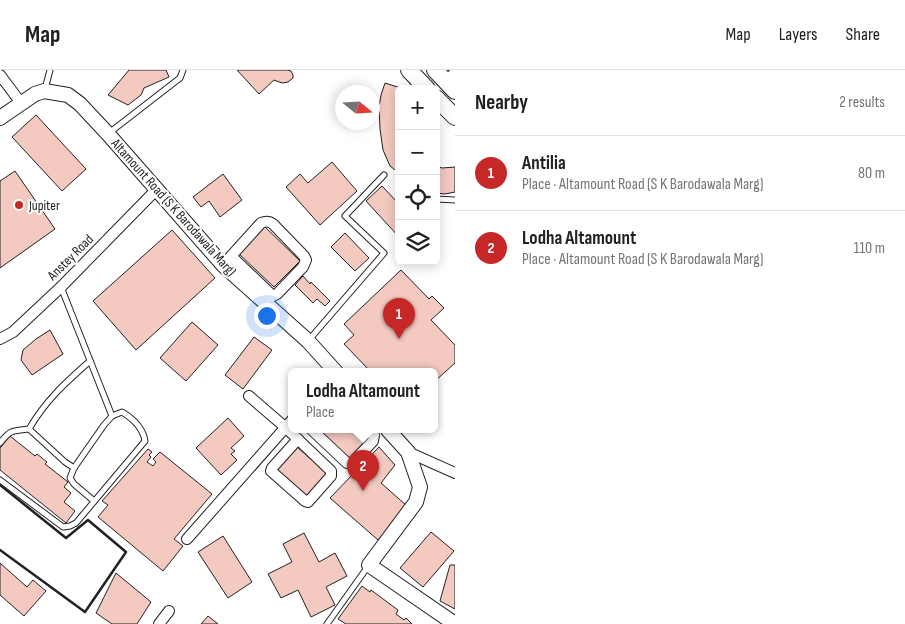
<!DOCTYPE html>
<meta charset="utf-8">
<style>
:root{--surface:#fff;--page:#f2f2f2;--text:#202124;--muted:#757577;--line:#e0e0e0;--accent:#c62828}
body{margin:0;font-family:"Sofia Sans Condensed",sans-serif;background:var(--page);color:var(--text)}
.controls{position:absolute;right:15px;top:15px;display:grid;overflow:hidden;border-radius:8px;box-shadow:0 2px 12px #0003}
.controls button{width:45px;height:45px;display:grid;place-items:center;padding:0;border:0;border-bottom:1px solid var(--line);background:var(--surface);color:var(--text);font:25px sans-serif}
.compass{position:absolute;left:335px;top:15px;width:45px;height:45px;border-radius:50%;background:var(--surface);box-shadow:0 2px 12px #0003;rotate:108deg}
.you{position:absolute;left:266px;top:245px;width:18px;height:18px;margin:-12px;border:4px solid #fff;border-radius:50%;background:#1a73e8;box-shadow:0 0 0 8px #1a73e833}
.badge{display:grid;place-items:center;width:32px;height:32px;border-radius:50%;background:var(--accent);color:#fff;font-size:16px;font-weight:700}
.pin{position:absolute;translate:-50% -41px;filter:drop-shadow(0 1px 2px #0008)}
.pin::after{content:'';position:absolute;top:26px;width:18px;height:15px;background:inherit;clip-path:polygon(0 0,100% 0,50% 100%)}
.popup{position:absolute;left:288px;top:298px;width:150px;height:65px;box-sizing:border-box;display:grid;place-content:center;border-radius:8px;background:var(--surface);filter:drop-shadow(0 1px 4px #0005);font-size:16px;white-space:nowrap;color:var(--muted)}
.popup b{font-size:19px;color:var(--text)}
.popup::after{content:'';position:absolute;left:50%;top:100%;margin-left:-10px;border:10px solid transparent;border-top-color:var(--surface)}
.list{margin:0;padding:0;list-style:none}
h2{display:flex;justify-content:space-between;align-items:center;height:65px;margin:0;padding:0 20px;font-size:21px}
h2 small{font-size:16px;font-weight:400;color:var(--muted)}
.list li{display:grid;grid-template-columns:32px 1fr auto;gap:15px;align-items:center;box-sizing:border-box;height:75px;padding:0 20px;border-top:1px solid var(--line)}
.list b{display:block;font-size:19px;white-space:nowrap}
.list p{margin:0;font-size:16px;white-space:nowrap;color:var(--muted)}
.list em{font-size:16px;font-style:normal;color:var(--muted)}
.icon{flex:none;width:28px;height:28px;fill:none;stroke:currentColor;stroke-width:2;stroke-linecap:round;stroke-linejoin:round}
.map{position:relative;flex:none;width:455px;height:554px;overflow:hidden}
header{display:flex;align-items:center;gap:30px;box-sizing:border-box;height:70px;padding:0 25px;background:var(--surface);border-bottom:1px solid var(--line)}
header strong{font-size:24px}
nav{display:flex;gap:28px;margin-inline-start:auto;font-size:18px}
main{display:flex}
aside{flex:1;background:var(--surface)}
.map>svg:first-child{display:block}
.building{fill:#f3c9c0;stroke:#222}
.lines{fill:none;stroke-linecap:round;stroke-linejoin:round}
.service-casing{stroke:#222;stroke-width:7}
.minor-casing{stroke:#222;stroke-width:12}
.tertiary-casing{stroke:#222;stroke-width:16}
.primary-casing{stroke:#222;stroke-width:18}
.service{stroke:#fff;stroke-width:5}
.minor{stroke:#fff;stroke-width:10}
.tertiary{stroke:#fff;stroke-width:14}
.primary{stroke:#fff;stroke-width:16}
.wall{stroke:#222;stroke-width:2.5}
.poi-dot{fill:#c62828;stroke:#fff;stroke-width:2}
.labels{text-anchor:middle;stroke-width:4;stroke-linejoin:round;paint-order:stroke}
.poi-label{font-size:14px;fill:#222;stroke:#fff;text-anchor:start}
.street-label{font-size:14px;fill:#222;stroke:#fff}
</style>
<header>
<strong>Map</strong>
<nav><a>Map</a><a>Layers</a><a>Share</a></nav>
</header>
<main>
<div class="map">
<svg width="455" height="554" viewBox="0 0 455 554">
<rect width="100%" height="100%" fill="#fff"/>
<g class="building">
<path d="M129 0H166L169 7 144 18 141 25 128 35 108 25Z"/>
<path d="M237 0H287L291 1 293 5V8L288 12 282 13 274 10 259 24Z"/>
<path d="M385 13 404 19H399V103L390 96 383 80 380 59 379 37 381 25Z"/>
<path d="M36 45 86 99 62 121 12 67Z"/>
<path d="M332 92 357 121 320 155 286 117 300 104 308 113Z"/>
<path d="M436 96 442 98 455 97V122L445 124 436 123Z"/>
<path d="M15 101 55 159 0 198V111Z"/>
<path d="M223 104 242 130 220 147 209 131 201 137 193 127Z"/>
<path d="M382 116 399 134V167L366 131Z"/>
<path d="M263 155 300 191 274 217 237 182Z"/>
<path d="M172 160 215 208 136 280 93 231Z"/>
<path d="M345 163 369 188 355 201 331 177Z"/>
<path d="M401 200 429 229 432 226 444 238 431 250 455 275V293L434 312V302H371L344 274 354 265 344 254Z"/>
<path d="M303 206 310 214 311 212 330 231 325 236 317 229 313 233 295 215Z"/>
<path d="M192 252 218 275 186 311 160 288Z"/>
<path d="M50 260 63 284 32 305 21 290 23 280 36 269Z"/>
<path d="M254 267 272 280 243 319 225 305Z"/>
<path d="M228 348 244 366 231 378 235 381 231 384 237 390 221 405 196 378Z"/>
<path d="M316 360H363L372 368 350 392Z"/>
<path d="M10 366 35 386 37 384 47 392 45 394 68 412 64 417 71 423 64 432 75 441 66 453 0 400V378Z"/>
<path d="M296 376 328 404 307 429 275 401Z"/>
<path d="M379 377 395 395 381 413 407 436 378 470 330 428Z"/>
<path d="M148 379 152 382 149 385 151 387 147 392 153 396 156 392 153 389 160 382 212 424 174 469 183 476 163 501 98 447 108 435 102 431Z"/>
<path d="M431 462 454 481 423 517 400 498Z"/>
<path d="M304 463 319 492 335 483 347 506 326 517 335 535 311 547 298 520 281 528 268 504 292 492 283 474Z"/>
<path d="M223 466 252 512 228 528 198 482Z"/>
<path d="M0 493 27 517 33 510 46 521 24 546 0 525Z"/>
<path d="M450 495H455V539L440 531Z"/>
<path d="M116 503 151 532 137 554H112L96 543Z"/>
<path d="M362 516 370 522 371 520 398 540 396 544 404 550 406 548 412 554H346L338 549Z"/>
<path d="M208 546 218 554H201Z"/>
</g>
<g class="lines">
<defs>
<g id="service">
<path d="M45 19 50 0"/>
<path d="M109 63 180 8 183 0"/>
<path d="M436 129 455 130"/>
<path d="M308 271 384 183 345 146 384 105"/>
<path d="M29 359 65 392 74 398 104 355 112 346"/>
<path d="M0 373C11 359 12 361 29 359 46 330 65 313 90 291"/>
<path d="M74 398 70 408 74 414 94 431"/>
<path d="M0 410 63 457 70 456 76 453 145 371C143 358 132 348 122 342L112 346 61 217"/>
<path d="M327 554 369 495"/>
</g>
<g id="minor">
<path d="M0 5 21 33"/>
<path d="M446 12 455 2"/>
<path d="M223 195 261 153C266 151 269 151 273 154L304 186 306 190 303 197 277 224 273 226 231 186"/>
<path d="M0 269 13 262 61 217 156 120"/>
<path d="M249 326 285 357 329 399 331 401V406L308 432 305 431 271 401 272 398 298 369"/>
<path d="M312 360 347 393 351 394 373 371 374 365 369 360"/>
<path d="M408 382 455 403"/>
<path d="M187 469 292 350"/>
<path d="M159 554 169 541"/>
</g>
<g id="tertiary">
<path d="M0 48 35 24 44 21 68 25 80 34 108 64 223 195 308 271 336 302"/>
<path d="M388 360 408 382 420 417 416 432 369 495 455 554"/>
</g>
<g id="primary">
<path d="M409 0 427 19"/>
<path d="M435 0 455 21"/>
<path d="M436 28 455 47"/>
</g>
</defs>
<use href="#service" class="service-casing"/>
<use href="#minor" class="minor-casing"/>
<use href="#tertiary" class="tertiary-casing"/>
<use href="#primary" class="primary-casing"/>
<use href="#service" class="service"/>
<use href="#minor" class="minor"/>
<use href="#tertiary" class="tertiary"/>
<use href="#primary" class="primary"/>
<path class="wall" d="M0 415 66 468 88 450 126 482 85 542 0 480"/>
</g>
<circle class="poi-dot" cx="19" cy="135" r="5"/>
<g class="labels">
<g class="poi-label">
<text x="29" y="140">Jupiter</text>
</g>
<g class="street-label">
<text transform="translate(174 137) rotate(48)" y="5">Altamount Road (S K Barodawala Marg)</text>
<text transform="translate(70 187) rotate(-45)" y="5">Anstey Road</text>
</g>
</g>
</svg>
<div class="controls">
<button>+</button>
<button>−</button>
<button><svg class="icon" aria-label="locate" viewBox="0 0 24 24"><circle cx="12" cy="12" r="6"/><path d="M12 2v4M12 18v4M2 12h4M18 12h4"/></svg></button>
<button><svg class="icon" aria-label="layers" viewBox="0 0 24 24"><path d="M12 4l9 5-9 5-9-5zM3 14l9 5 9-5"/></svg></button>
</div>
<svg class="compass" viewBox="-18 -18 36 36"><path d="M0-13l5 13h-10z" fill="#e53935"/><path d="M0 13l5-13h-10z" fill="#757577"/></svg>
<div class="you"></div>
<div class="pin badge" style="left:399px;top:269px">1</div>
<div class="pin badge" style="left:363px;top:421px">2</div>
<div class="popup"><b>Lodha Altamount</b>Place</div>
</div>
<aside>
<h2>Nearby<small>2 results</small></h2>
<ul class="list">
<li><span class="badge">1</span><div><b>Antilia</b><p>Place · Altamount Road (S K Barodawala Marg)</p></div><em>80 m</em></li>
<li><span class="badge">2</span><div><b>Lodha Altamount</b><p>Place · Altamount Road (S K Barodawala Marg)</p></div><em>110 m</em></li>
</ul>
</aside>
</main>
